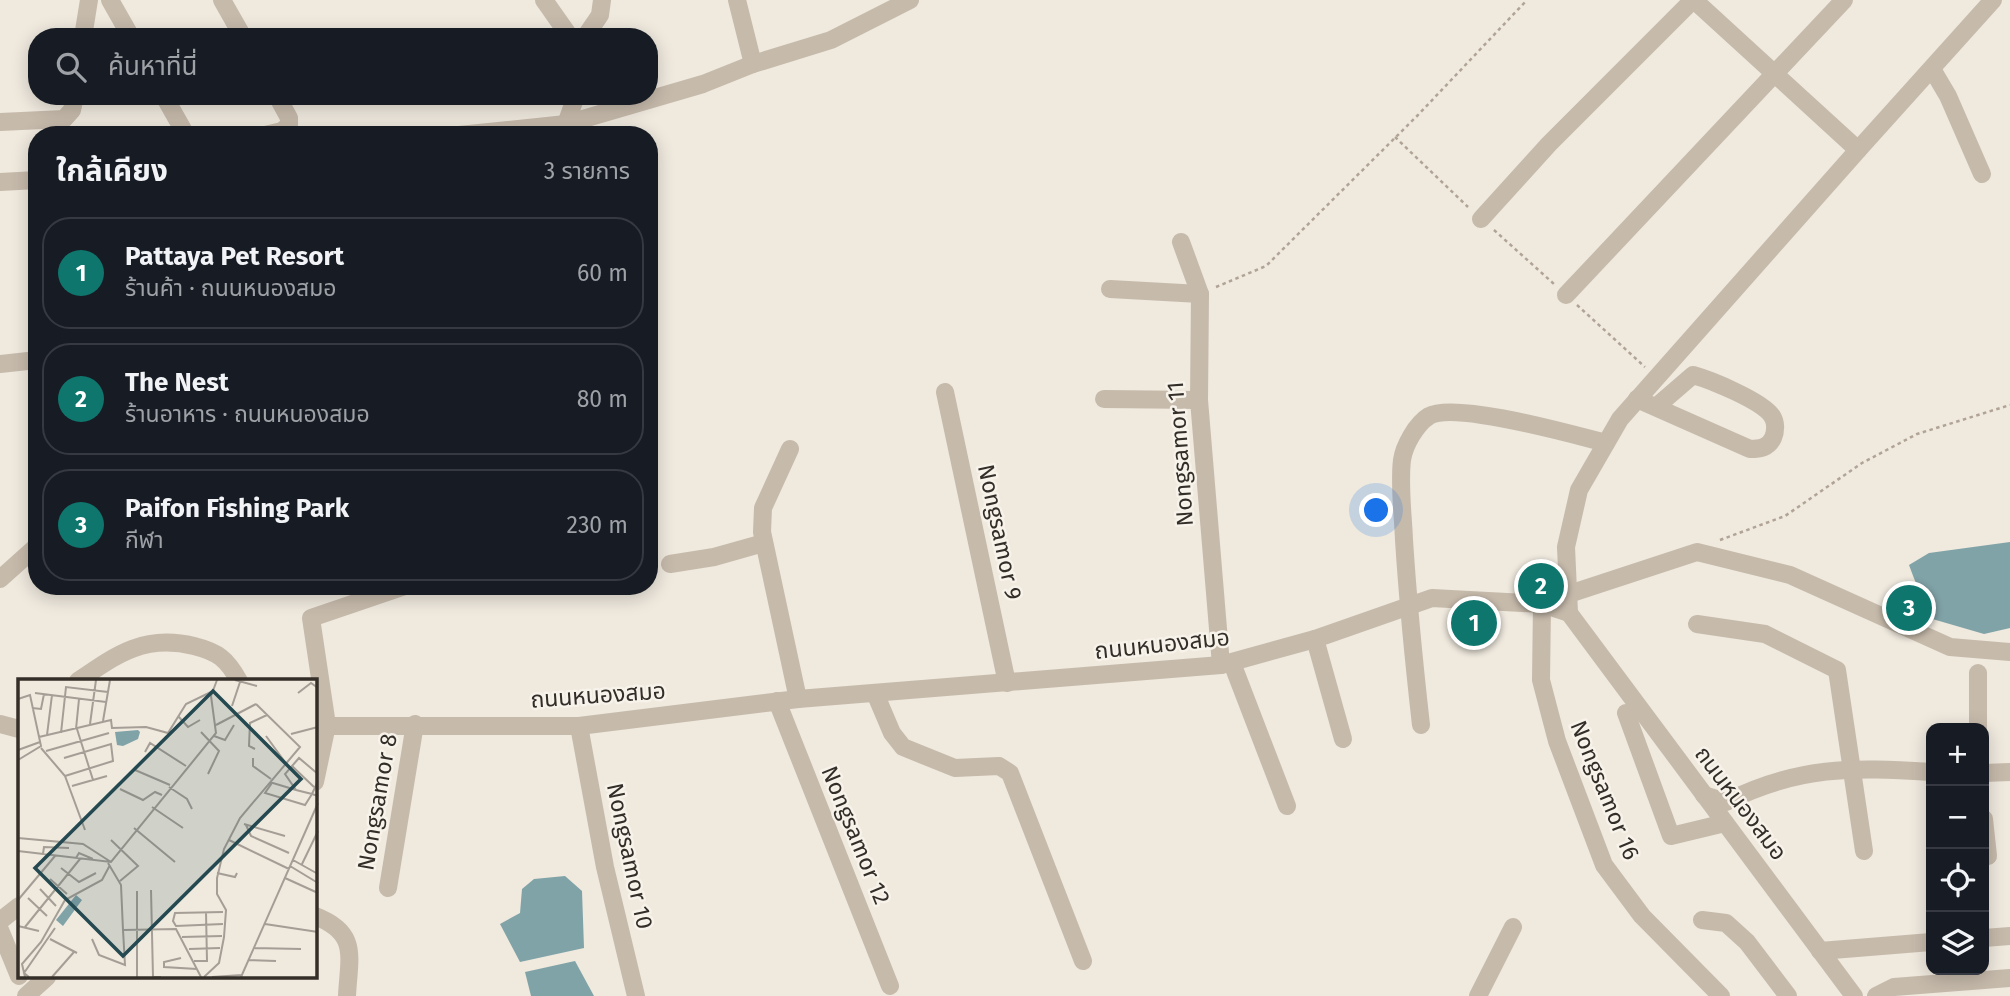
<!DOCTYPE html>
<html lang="th">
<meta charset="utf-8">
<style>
:root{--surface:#171b24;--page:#20242c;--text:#f1f3f6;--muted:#9ea1a6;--line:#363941;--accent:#0f766e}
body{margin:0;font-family:"Fira Sans","Noto Sans Thai",sans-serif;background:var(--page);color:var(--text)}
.controls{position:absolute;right:21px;bottom:21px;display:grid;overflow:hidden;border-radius:14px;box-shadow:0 4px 18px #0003}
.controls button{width:63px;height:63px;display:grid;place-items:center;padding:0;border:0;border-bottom:2px solid var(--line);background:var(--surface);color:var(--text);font:35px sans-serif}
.you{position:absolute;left:1377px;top:511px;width:24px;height:24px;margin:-18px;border:5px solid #fff;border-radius:50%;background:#1a73e8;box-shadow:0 0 0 10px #1a73e833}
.badge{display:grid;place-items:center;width:46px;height:46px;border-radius:50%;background:var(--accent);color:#fff;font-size:23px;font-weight:700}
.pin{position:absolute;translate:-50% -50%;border:4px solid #fff;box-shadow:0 2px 7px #0006}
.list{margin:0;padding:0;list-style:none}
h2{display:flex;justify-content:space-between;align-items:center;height:91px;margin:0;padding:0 28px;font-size:30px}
h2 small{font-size:23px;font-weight:400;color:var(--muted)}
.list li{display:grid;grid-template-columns:46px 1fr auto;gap:21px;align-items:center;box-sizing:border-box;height:112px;margin:0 14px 14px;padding:0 14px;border:2px solid var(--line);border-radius:28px}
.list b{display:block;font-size:26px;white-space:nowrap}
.list p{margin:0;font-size:23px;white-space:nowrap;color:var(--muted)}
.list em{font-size:23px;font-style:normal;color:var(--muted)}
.icon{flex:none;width:38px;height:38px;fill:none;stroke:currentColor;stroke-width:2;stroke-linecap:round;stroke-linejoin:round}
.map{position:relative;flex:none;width:2010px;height:996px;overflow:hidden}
.search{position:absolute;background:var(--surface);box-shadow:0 4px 18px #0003;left:28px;top:28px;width:630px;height:77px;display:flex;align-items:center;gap:18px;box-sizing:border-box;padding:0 24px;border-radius:28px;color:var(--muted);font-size:26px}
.panel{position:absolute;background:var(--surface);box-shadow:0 4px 18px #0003;left:28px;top:126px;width:630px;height:469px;border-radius:28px}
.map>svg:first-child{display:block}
.water{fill:#80a3a8}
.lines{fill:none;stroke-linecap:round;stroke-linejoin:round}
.path{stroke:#b1a496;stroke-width:2.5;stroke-dasharray:3.5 3.5;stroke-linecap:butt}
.minor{stroke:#c6baab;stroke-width:18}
.labels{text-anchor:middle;stroke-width:5;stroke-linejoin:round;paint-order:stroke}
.street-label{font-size:23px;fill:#342e29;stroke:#f7f2ea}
.inset-road{fill:none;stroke:#a49e96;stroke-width:2}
.view{fill:#244951;fill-opacity:0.15;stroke:#244951;stroke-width:3.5}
.inset-edge{fill:none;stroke:#342e29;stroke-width:3.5}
</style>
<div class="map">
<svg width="2010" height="996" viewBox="0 0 2010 996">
<rect width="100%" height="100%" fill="#efe9de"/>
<g class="water">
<path d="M2010 542V628L1984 634 1929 618 1909 565 1929 553Z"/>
<path d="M565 876 582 891 584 948 520 962 500 924 520 913 522 889 534 879Z"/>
<path d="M575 961 594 996H531L525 972Z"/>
</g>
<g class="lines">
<g class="path">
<path d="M1395 137 1468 207"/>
<path d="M1494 230 1554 284"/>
<path d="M1216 287 1266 266 1418 115 1527 0"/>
<path d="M1577 305 1645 367"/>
<path d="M1720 540 1785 516 1862 463 1917 434 2010 405"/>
</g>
<g class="minor">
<path d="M110 0 131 37"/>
<path d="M222 0 243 37"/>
<path d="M544 0 570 37"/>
<path d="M737 0 753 64"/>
<path d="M83 37 89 0"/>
<path d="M585 37 600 15 602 0"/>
<path d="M1932 69 1948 96 1982 174"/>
<path d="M164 96 186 135"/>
<path d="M0 122 64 119 72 110 75 96"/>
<path d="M566 124 576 96"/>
<path d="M265 135 282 131 289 125V118L277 96"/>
<path d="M459 135 566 124 703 84 753 64 831 40 910 0"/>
<path d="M1858 150 1993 0"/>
<path d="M0 182 37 180"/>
<path d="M1481 219 1549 144 1693 0"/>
<path d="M1181 242 1200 294 1199 400 1221 665"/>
<path d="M1110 289 1200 294"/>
<path d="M1566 295 1844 0"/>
<path d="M0 364 37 360"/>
<path d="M945 392 1007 683"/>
<path d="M1104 399 1199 400"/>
<path d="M1637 399 1750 449C1760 449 1768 448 1773 438 1776 431 1776 422 1772 416 1762 401 1711 380 1693 375L1657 406"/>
<path d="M790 449 763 508 762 532 798 699"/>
<path d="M670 564 714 557 764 543"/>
<path d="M0 579 37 546"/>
<path d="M1569 594 1697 552 1790 575 1950 647 2010 652"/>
<path d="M1542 604 1541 680 1557 741 1604 865 1642 916 1721 996"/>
<path d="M1569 613 1566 547 1579 490 1620 419 1858 150 1694 0"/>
<path d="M1697 624 1765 634 1837 670 1864 851"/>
<path d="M1315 639 1343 739"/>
<path d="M1232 663 1287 806"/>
<path d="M1978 673V728"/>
<path d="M78 681C117 654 145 634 194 646 218 652 227 659 239 681"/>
<path d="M875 693 892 733 903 747 955 768 999 766 1010 773 1083 961"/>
<path d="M777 701 890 986"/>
<path d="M1626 713 1671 836 1725 823"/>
<path d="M0 724 19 729"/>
<path d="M1421 725C1414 663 1408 602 1404 540 1403 514 1399 486 1402 460 1404 446 1416 424 1429 416 1455 401 1574 435 1606 443"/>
<path d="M315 726H579L798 699 1221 665 1315 639 1432 598 1542 604 1569 613 1854 996"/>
<path d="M579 726 605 867 636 996"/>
<path d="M1984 773 2010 772"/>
<path d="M315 782 327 725 311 618 405 586"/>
<path d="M1704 795 1726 802C1798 766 1852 767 1931 772"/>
<path d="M1984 819 1988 856"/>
<path d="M388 888 415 724"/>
<path d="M315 916C359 933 349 956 347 996"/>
<path d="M1702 920 1726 923 1747 942 1788 996"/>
<path d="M0 921 19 906"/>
<path d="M0 930 19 976"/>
<path d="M1984 938 2010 936"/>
<path d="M1820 951 1931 942"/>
<path d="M26 996 47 977"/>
<path d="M1478 996 1513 927"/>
<path d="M1876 996 1894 987 2010 978"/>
</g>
</g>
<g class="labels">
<g class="street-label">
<text transform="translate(1180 454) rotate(-94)" y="8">Nongsamor 11</text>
<text transform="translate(1000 532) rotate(78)" y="8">Nongsamor 9</text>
<text transform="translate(1162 644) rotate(-6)" y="8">ถนนหนองสมอ</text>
<text transform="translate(598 695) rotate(-4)" y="8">ถนนหนองสมอ</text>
<text transform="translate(1605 790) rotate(68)" y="8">Nongsamor 16</text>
<text transform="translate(377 802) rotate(-80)" y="8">Nongsamor 8</text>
<text transform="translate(1741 803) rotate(53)" y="8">ถนนหนองสมอ</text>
<text transform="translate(856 835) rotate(68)" y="8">Nongsamor 12</text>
<text transform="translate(630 856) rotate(78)" y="8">Nongsamor 10</text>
</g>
</g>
<g transform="translate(18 679)">
<rect width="299" height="299" fill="#efe9de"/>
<path d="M97 53 120 51 122 53 120 60 105 67 99 66ZM58 216 64 221 45 247 38 241Z" fill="#80a3a8"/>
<path class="inset-road" d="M217 1 239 7M17 14 88 23M280 14 293 4 300 9M0 20 12 16 23 67 0 81M214 27 222 3M14 29 23 30 26 15M160 37 170 48 182 41M85 42 92 1M72 45 78 1M198 46 238 25M58 50 61 20M59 50 75 101M183 53 201 72 190 95M43 54 48 8 90 13M273 55 300 48M29 56 34 16M196 57 207 61 216 46M248 57 267 83M21 58 93 41 94 49 128 48 150 54 168 25 193 13M23 69 47 97 67 151M237 70 231 67 232 44 249 36M0 71 22 63M28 72 91 54M127 73 132 64 168 87M46 79 93 65 95 82 47 97M235 79V87L253 100M274 87 296 108M117 91 152 106M300 102 294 115 287 126 247 114 254 104H255L278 111 294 115 300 117M54 107 89 97M151 108 169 120 174 130M102 110 125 121 137 113 144 116M278 111 267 95 281 79 300 95M134 128 165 149M226 145 267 157M228 146 233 157 271 174M116 149 157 183M0 159 65 165 93 183M93 161 120 187 102 202M211 161 271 190M0 172 93 183 198 54 193 17 199 1M25 175 26 168 51 169M58 179 61 174 75 180M275 181 300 195M90 184 103 206 105 251 158 250 183 298M284 185 300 152M272 187 300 204M43 189 61 203 78 194M199 194 217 198 219 194M267 199 300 214M32 200 49 215M22 210 38 227M133 211 135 298H143M119 212V298M10 219 29 237M0 221 37 177M205 245 158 247 155 242 157 234 205 233M247 245 300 253M0 247 21 252M7 248 62 180M164 258 204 257M32 260 59 274M74 260 81 276 107 286 105 251M236 269 283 270M171 270 202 269M163 279 146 283V288L179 290M231 281 258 282M176 282H189L188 233M7 298 4 285 23 263 47 221 84 201 92 186M11 298 6 294 37 249M34 298 56 273M186 298 201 284 206 258 208 231 199 215V199L206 170 222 139 282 68 238 25M194 298 224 296M223 298 300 124"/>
<path class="view" d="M195 12 283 100 105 277 17 189Z"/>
<rect width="299" height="299" class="inset-edge"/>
</g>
</svg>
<div class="controls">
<button>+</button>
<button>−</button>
<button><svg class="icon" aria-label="locate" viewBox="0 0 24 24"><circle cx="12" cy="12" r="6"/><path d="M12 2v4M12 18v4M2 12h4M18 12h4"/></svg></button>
<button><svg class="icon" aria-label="layers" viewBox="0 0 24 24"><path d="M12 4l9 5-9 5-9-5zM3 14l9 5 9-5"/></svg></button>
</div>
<div class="you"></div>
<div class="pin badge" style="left:1474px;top:623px">1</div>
<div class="pin badge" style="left:1541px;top:586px">2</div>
<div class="pin badge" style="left:1909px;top:608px">3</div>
<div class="search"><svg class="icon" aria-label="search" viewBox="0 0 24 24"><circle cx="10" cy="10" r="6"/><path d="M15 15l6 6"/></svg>ค้นหาที่นี่</div>
<section class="panel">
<h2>ใกล้เคียง<small>3 รายการ</small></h2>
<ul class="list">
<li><span class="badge">1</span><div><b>Pattaya Pet Resort</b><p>ร้านค้า · ถนนหนองสมอ</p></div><em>60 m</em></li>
<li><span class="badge">2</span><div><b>The Nest</b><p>ร้านอาหาร · ถนนหนองสมอ</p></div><em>80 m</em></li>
<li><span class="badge">3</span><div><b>Paifon Fishing Park</b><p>กีฬา</p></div><em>230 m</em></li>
</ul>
</section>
</div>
